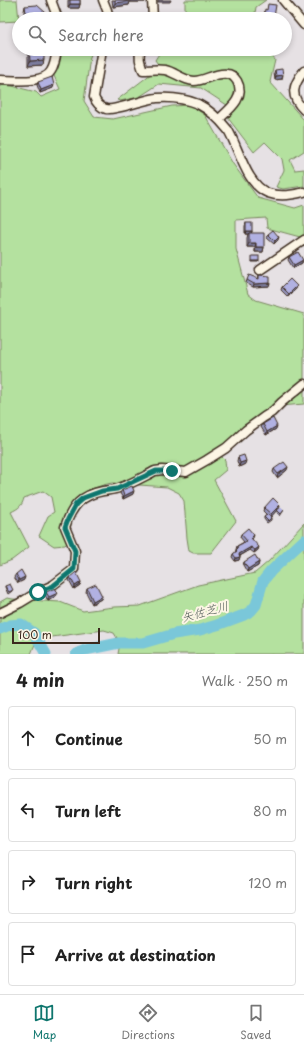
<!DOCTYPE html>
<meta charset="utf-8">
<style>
:root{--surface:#fff;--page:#f2f2f2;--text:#222;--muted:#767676;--line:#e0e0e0;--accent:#0f766e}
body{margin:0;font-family:"Playpen Sans","Klee One",sans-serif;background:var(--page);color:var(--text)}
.scale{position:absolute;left:12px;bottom:10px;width:88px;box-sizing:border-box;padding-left:4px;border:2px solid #3b2a1e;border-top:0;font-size:11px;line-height:14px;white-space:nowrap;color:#3b2a1e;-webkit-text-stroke:3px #fcf5e5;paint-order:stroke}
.stop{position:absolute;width:12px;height:12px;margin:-9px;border:3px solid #0f766e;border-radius:50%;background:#fff}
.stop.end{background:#0f766e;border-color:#fff;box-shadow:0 1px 4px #0008}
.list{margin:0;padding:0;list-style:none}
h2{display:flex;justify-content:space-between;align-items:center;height:52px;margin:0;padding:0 16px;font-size:17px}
h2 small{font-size:13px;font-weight:400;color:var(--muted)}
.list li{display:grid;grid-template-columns:26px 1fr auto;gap:12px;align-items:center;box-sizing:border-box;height:64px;margin:0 8px 8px;padding:0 8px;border:1px solid var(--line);border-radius:4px}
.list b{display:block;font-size:15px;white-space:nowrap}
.list em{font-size:13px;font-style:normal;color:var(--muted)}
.icon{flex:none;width:22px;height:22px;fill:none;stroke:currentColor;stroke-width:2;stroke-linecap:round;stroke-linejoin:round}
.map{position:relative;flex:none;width:304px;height:654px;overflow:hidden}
.search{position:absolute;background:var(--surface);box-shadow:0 2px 6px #0003;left:12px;right:12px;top:12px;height:44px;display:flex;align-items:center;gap:10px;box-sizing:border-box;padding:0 14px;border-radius:22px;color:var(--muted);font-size:15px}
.sheet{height:340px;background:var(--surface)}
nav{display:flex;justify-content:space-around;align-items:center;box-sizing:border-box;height:56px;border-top:1px solid var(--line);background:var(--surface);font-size:11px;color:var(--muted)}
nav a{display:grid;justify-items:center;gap:2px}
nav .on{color:var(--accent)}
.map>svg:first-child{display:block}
.green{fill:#b4e19f;stroke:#78865e}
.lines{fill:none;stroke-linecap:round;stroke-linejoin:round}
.river{stroke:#7ac7d9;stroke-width:11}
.minor-casing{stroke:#3b2a1e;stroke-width:11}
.minor{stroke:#fcf5e5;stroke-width:8}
.wall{fill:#9898c2;stroke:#3b2a1e}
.shaded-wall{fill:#7c7c9e;stroke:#3b2a1e}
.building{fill:#b1b1e2;stroke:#3b2a1e}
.route{stroke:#0f766e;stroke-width:5}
.labels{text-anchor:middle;stroke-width:4;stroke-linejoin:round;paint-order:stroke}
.water-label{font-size:12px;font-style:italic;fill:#4e5956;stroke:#fcf5e5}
</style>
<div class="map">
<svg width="304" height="654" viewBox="0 0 304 654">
<rect width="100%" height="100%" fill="#e6e1e4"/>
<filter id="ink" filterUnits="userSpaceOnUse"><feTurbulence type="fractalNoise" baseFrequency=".025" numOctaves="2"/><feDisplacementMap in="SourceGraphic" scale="8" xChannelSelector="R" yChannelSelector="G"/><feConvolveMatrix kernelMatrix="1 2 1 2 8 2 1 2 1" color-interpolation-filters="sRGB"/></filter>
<g filter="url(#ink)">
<g class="green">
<path d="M0 0H17L19 21 0 22Z"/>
<path d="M185 0H266L256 7 254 19H185Z"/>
<path d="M61 49H93L90 57 84 101 94 117 113 119 172 106 190 105 205 115 233 164 258 198 295 208 304 205V234L300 237 267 228 266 218 236 220V249L248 294 256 300 304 314V404L269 407 231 438 217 452 225 460 226 470 214 480 236 521 211 553H193L189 551 187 538 184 501 179 493 167 487 112 483C100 485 83 491 76 502 73 507 70 533 68 542L65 545 54 546 39 536 48 516 54 512 51 497 43 491 24 498C22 506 19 508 11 512L29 547 12 560 0 565V85L12 86 36 92 41 97 60 89 54 76Z"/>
<path d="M162 49H267L275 60 270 82 304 120V151L290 160 295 170 304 169V186L283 189 276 187 284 170 282 159 265 142 254 152 228 118 233 109 201 88 159 84 139 97 120 101 117 100 160 67 155 60Z"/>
<path d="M304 523V654H118L120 643 114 633 104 630 37 639 31 654H0V602L7 598 13 599 60 602 83 611 114 607 140 606 198 585 255 573 269 561Z"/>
</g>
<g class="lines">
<g class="river">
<path d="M0 629 10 625 21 624 34 633 46 654"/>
<path d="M76 654 85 650 119 643H143L174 634 200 630 217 625 244 615 251 611 256 605 263 581 271 571 304 540"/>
</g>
<defs>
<g id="minor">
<path d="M51 0 58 19"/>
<path d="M103 0 107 10 109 19"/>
<path d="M152 0 153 19"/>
<path d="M283 0 304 25"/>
<path d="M102 49 94 97C96 103 100 107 106 109 115 111 145 99 157 98 170 97 186 99 198 104 210 110 220 120 228 130 239 148 246 185 268 193 279 197 293 195 304 192"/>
<path d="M141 49C138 57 140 62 143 70 150 70 158 69 165 70 175 72 182 80 194 81 205 81 216 72 227 74 231 74 235 78 237 81 246 97 230 109 219 119"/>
<path d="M304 71C293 85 289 96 304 110"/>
<path d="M0 80C14 80 44 84 51 71 55 65 56 56 57 49"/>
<path d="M260 270 304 240"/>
<path d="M0 613 20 603 38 592 53 585 74 569 75 551 65 527C72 506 81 495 103 491 108 490 114 490 119 488 131 484 143 477 155 471L162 470 186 472 207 460 226 448 246 430 264 417 272 412 282 402 304 384"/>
</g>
</defs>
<use href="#minor" class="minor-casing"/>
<use href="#minor" class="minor"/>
</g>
<g class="wall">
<path d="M68 0H80V4L79 8H68Z"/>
<path d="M112 0H145V2H130L129 5 113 7Z"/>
<path d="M25 6 46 13 45 17 43 19H34L33 18 24 19V11Z"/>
<path d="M28 49H29L43 65 28 66Z"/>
<path d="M275 70 282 79 275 80 274 73Z"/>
<path d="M38 82 53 88 40 93 37 85Z"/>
<path d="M246 223 252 231 251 233 264 247 263 252H255V247H247V238L248 234H245V226Z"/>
<path d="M268 234 278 240 274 244 267 238Z"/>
<path d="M289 257 303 260 302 263 293 268 288 260Z"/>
<path d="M259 275 269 286 253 287 246 283 247 280 258 279Z"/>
<path d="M297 286 296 289 288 297 281 290 282 287Z"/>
<path d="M263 424 276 429 266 435 261 427Z"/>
<path d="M238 457 245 464 239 467 237 461Z"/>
<path d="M274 469 287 470 277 478 273 472Z"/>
<path d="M122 490 133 494 123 499 120 493Z"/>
<path d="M264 508H279L270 517 271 518V520L267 523 264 519V517L267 515 263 511Z"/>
<path d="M277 510H284L280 516 277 512Z"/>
<path d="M241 534 254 535 253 538 252 539 258 550 254 553 250 550 240 556 239 560 235 561 232 557 233 554 235 553 237 546 244 542 240 537Z"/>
<path d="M244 562H259L258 566 247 572 243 565Z"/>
<path d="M16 574 24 580 18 583 14 577Z"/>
<path d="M70 577 81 582 80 585 74 589 69 580Z"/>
<path d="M5 586 12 591 8 594 5 587Z"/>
<path d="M87 588 102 596 101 599 92 604 86 592Z"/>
<path d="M46 592 56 596 48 601 45 595Z"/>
</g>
<g class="shaded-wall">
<path d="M129 0H145V2H130L129 5 113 7 115 3Z"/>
<path d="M158 0H171L170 2H158Z"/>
<path d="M70 4H80L79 8H68Z"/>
<path d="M35 13 33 18 24 19 26 14Z"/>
<path d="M46 13 45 17 43 19H41Z"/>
<path d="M268 16 274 17V19H267Z"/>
<path d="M44 60 43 65 28 66 30 61Z"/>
<path d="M283 75 282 79 275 80 276 76Z"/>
<path d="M54 85 53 88 40 93 41 90Z"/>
<path d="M246 231H252L251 235 249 233 248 234H245Z"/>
<path d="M279 237 278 240 274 244 275 241Z"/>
<path d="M249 243H256L255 247H247Z"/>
<path d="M256 247H264L263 252H255Z"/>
<path d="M303 260 302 263 293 268 294 265Z"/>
<path d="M252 261H259L258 262H252Z"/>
<path d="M270 283 269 286 253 287 254 284Z"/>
<path d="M297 286 296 289 288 297 289 294Z"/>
<path d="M277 426 276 429 266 435 267 432Z"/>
<path d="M246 461 245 464 239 467 240 463Z"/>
<path d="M288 467 287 470 277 478 278 474Z"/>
<path d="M134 491 133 494 123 499 124 496Z"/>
<path d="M280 505 279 508 270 518 271 514Z"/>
<path d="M251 547 250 550 238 557 239 554Z"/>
<path d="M259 547 258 550 254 553 255 550Z"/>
<path d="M240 557 239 560 235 561 236 558Z"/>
<path d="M259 562 258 566 247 572 248 569Z"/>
<path d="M25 577 24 580 18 583 19 580Z"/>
<path d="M81 582 80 585 74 589 75 586Z"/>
<path d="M58 593 56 596 48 601 49 597Z"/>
<path d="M102 596 101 599 92 604 93 601Z"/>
</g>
<g class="building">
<rect x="70" y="0" width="10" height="4"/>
<path d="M115 0H130V1L115 3Z"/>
<path d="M268 4 276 5 274 17 268 16 270 19H260V16H264L265 9 267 10Z"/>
<path d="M37 5 46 13 41 19 35 13 26 14 25 6Z"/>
<path d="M173 12 179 17 177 19H167Z"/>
<path d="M29 49H44V60L30 61Z"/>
<path d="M282 69 283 75 276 76 275 70Z"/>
<path d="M52 77 54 85 41 90 38 82Z"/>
<rect x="246" y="223" width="6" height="8"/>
<path d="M273 230 279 237 275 241 268 234Z"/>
<path d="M249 233H264V247H256V243H249Z"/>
<path d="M298 252 303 260 294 265 289 257Z"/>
<rect x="252" y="256" width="7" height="5"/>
<path d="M249 275 259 279V275L270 276V283L254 284 247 280Z"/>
<path d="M290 279 297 286 289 294 282 287Z"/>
<path d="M273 418 277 426 267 432 263 424Z"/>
<path d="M244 455 246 461 240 463 238 457Z"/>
<path d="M284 462 288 467 278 474 274 469Z"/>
<path d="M132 486 134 491 124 496 122 490Z"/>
<path d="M273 498 280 505 271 514 264 508Z"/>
<path d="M281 507 284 510 281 514 277 510Z"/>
<path d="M268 514 271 518 268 521 264 517Z"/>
<path d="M248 528 254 535 251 538 259 547 255 550 251 547 239 554 240 557 236 558 233 554 237 551 236 550 238 548 237 546 247 541 241 534Z"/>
<path d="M255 555 259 562 248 569 244 562Z"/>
<path d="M21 570 25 577 19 580 16 574Z"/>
<path d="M76 572 81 582 75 586 70 577Z"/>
<path d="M10 584 13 590 9 592 5 586Z"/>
<path d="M96 584 102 596 93 601 87 588Z"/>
<path d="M55 588 58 593 49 597 46 592Z"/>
</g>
</g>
<g class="lines" filter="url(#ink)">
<path class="route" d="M38 592 53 586 74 569 75 551 65 527 68 519 76 504 83 498 102 491 117 489 156 471H172"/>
</g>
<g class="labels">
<g class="water-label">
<text transform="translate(205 612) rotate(-15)" y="4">矢佐芝川</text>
</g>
</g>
</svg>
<div class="scale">100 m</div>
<div class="stop" style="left:38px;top:592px"></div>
<div class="stop end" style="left:172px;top:471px"></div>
<div class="search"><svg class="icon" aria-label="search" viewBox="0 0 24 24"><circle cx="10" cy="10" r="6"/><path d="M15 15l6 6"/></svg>Search here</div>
</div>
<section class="sheet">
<h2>4 min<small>Walk · 250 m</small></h2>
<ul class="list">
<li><svg class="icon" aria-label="ahead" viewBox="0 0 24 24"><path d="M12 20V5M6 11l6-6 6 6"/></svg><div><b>Continue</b></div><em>50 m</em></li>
<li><svg class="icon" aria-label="left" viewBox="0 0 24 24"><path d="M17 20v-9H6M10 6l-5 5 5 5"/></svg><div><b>Turn left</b></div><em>80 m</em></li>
<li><svg class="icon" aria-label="right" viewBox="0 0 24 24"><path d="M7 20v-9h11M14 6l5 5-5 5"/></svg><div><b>Turn right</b></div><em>120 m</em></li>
<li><svg class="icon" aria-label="arrive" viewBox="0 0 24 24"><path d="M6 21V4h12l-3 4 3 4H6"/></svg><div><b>Arrive at destination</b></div></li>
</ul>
</section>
<nav>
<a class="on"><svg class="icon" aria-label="map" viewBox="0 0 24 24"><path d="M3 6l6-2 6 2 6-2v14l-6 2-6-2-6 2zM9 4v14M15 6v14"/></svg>Map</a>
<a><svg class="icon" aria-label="directions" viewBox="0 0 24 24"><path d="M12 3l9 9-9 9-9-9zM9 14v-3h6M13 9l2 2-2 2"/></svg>Directions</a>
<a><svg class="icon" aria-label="saved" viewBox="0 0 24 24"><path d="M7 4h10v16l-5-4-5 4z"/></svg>Saved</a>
</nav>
